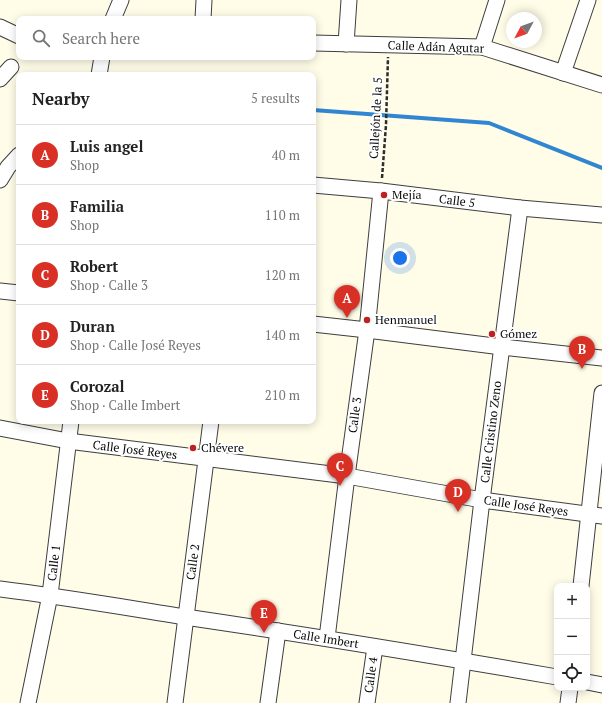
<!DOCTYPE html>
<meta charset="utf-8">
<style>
:root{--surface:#fff;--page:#f2f2f2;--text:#222;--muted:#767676;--line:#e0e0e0;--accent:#d93025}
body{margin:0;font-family:"PT Serif",serif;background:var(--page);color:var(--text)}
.controls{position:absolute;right:12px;bottom:12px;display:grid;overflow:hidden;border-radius:8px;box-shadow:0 2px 10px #0003}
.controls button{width:36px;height:36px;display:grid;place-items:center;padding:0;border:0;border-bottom:1px solid var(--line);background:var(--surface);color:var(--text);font:20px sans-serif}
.compass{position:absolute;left:506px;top:12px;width:36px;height:36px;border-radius:50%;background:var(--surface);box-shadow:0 2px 10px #0003;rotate:229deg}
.you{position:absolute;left:400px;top:258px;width:14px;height:14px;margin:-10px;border:3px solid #fff;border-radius:50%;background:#1a73e8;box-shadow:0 0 0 6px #1a73e833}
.badge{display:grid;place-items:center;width:26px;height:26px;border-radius:50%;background:var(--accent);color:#fff;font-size:13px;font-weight:700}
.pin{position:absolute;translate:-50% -33px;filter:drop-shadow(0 1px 2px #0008)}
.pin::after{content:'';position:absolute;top:21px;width:14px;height:12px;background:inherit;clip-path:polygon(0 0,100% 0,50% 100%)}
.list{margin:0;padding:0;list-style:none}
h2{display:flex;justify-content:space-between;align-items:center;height:52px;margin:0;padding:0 16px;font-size:17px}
h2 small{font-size:13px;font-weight:400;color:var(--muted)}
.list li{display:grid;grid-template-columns:26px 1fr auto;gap:12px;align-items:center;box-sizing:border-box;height:60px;padding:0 16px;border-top:1px solid var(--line)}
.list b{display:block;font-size:15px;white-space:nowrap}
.list p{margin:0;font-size:13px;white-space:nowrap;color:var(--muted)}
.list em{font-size:13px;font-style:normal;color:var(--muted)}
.icon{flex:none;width:22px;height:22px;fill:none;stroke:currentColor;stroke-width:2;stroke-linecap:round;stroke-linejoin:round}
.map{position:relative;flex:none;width:602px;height:703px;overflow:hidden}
.search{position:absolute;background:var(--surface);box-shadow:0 2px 10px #0003;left:16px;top:16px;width:300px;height:44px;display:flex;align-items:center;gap:10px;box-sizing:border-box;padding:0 14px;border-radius:8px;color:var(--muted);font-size:15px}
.panel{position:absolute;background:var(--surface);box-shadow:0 2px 10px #0003;left:16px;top:72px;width:300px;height:352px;border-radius:8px}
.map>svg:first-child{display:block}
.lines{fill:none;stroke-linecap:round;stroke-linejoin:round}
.stream{stroke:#3086d1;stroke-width:4}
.minor-casing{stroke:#3e3e3e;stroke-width:17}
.path{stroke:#2d2d2d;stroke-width:2.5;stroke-dasharray:4 2;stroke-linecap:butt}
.minor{stroke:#fff;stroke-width:15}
.poi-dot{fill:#be2220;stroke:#fff;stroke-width:1.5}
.labels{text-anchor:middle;stroke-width:4;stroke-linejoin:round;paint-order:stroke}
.street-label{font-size:12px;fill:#0b0b0b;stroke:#fff}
.poi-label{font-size:12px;fill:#0b0b0b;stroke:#fff;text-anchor:start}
</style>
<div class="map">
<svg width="602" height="703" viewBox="0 0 602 703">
<rect width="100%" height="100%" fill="#fffce8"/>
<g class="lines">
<path class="stream" d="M313 110 489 123 602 168"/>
<defs>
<g id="minor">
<path d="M113 19 121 0"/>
<path d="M203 19 204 0"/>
<path d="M0 27 19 36"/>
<path d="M313 43 482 47 602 85"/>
<path d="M346 44 349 0"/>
<path d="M482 47 497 0"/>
<path d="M563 73 588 0"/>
<path d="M99 75 102 57"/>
<path d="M0 79 11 67"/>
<path d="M0 180 8 167 19 155"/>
<path d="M313 185 381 191 520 208 602 215"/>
<path d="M0 291 19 293"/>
<path d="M313 324 367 330 502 347 602 358"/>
<path d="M0 428 68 441 347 476 482 500 602 516"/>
<path d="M581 586 602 393"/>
<path d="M0 589C64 597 128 608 192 618 314 636 436 656 557 677"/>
<path d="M327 638 347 476 367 330 381 191"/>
<path d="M587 682 602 685"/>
<path d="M28 703 50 595 71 421"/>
<path d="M175 703 211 421"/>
<path d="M268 703 278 631"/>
<path d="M367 703 375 647"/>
<path d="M458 703 482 500 520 208"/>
<path d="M568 703 570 688"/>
</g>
</defs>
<use href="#minor" class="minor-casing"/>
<path class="path" d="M382 178 386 125 388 57"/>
<use href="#minor" class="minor"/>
</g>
<g class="poi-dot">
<circle cx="384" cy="195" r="4"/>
<circle cx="367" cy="320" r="4"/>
<circle cx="492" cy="334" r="4"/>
<circle cx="193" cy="448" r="4"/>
</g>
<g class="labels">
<g class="street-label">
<text transform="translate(436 47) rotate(2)" y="4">Calle Adán Agutar</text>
<text transform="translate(376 118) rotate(-87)" y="4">Callejón de la 5</text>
<text transform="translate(457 201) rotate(7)" y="4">Calle 5</text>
<text transform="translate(355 415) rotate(-82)" y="4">Calle 3</text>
<text transform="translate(491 432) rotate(-83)" y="4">Calle Cristino Zeno</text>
<text transform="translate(135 450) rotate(7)" y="4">Calle José Reyes</text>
<text transform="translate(526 506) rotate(8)" y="4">Calle José Reyes</text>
<text transform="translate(193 562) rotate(-82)" y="4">Calle 2</text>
<text transform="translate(54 563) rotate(-83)" y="4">Calle 1</text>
<text transform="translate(326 639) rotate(9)" y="4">Calle Imbert</text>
<text transform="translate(371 675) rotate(-82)" y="4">Calle 4</text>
</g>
<g class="poi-label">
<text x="392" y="199">Mejía</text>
<text x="375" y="324">Henmanuel</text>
<text x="500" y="338">Gómez</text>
<text x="201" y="452">Chévere</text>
</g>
</g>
</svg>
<div class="controls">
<button>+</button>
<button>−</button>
<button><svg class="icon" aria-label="locate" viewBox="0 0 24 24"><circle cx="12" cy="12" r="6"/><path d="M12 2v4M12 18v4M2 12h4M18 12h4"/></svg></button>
</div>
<svg class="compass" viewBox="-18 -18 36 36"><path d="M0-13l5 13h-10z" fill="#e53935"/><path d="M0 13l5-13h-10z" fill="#767676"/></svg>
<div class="you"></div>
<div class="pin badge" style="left:347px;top:318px">A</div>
<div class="pin badge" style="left:582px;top:369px">B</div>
<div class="pin badge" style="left:340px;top:486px">C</div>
<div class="pin badge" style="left:458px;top:512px">D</div>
<div class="pin badge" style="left:264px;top:633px">E</div>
<div class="search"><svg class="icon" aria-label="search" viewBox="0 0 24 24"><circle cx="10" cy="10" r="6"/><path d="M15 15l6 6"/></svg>Search here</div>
<section class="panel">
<h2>Nearby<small>5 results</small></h2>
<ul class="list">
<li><span class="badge">A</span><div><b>Luis angel</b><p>Shop</p></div><em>40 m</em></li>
<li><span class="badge">B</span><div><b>Familia</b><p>Shop</p></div><em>110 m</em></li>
<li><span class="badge">C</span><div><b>Robert</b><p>Shop · Calle 3</p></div><em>120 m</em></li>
<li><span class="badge">D</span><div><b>Duran</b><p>Shop · Calle José Reyes</p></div><em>140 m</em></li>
<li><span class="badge">E</span><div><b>Corozal</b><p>Shop · Calle Imbert</p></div><em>210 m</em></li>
</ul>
</section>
</div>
